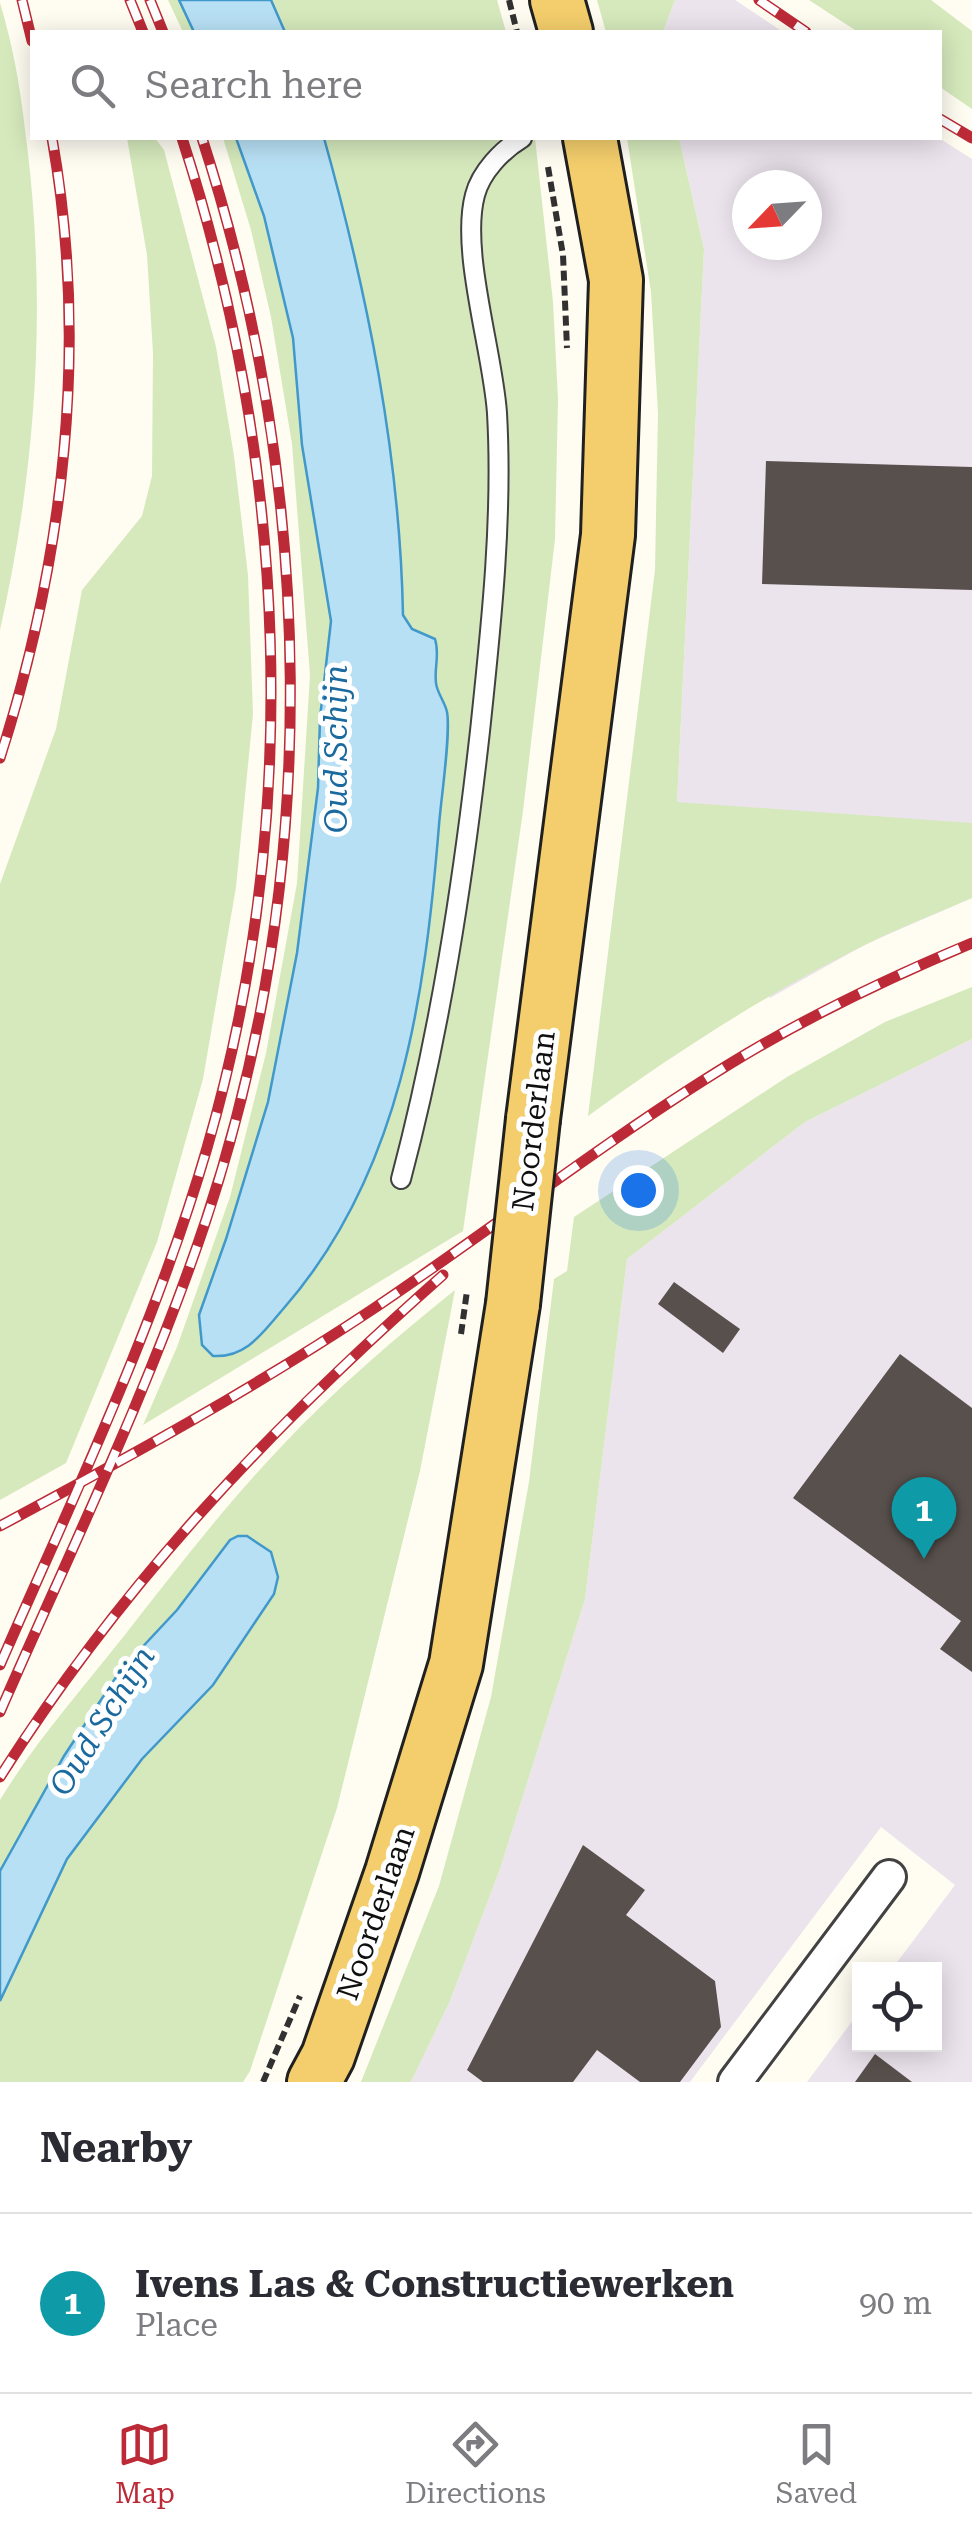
<!DOCTYPE html>
<style>
:root{--surface:#fff;--page:#f2f2f3;--text:#2b2b33;--muted:#7c7c81;--line:#e1e1e2;--accent:#bc2a37}
body{margin:0;font-family:"Roboto Serif",serif;background:var(--page);color:var(--text)}
.controls{position:absolute;right:30px;bottom:30px;display:grid;overflow:hidden;border-radius:0px;box-shadow:0 5px 25px #0003}
.controls button{width:90px;height:90px;display:grid;place-items:center;padding:0;border:0;border-bottom:2px solid var(--line);background:var(--surface);color:var(--text);font:50px sans-serif}
.compass{position:absolute;left:732px;top:170px;width:90px;height:90px;border-radius:50%;background:var(--surface);box-shadow:0 5px 25px #0003;rotate:245deg}
.you{position:absolute;left:638px;top:1190px;width:35px;height:35px;margin:-25px;border:8px solid #fff;border-radius:50%;background:#1a73e8;box-shadow:0 0 0 15px #1a73e833}
.badge{display:grid;place-items:center;width:65px;height:65px;border-radius:50%;background:var(--accent);color:#fff;font-size:32px;font-weight:700}
.pin{position:absolute;translate:-50% -82px;filter:drop-shadow(0 2px 5px #0008)}
.pin::after{content:'';position:absolute;top:52px;width:35px;height:30px;background:inherit;clip-path:polygon(0 0,100% 0,50% 100%)}
.list{margin:0;padding:0;list-style:none}
h2{display:flex;justify-content:space-between;align-items:center;height:130px;margin:0;padding:0 40px;font-size:42px}
h2 small{font-size:32px;font-weight:400;color:var(--muted)}
.list li{display:grid;grid-template-columns:65px 1fr auto;gap:30px;align-items:center;box-sizing:border-box;height:180px;padding:0 40px;border-top:2px solid var(--line)}
.list b{display:block;font-size:38px;white-space:nowrap}
.list p{margin:0;font-size:32px;white-space:nowrap;color:var(--muted)}
.list em{font-size:32px;font-style:normal;color:var(--muted)}
.icon{flex:none;width:55px;height:55px;fill:none;stroke:currentColor;stroke-width:2;stroke-linecap:round;stroke-linejoin:round}
.map{position:relative;flex:none;width:972px;height:2082px;overflow:hidden}
.search{position:absolute;background:var(--surface);box-shadow:0 5px 25px #0003;left:30px;right:30px;top:30px;height:110px;display:flex;align-items:center;gap:25px;box-sizing:border-box;padding:0 35px;border-radius:0px;color:var(--muted);font-size:38px}
.sheet{height:310px;background:var(--surface)}
nav{display:flex;justify-content:space-around;align-items:center;box-sizing:border-box;height:140px;border-top:2px solid var(--line);background:var(--surface);font-size:28px;color:var(--muted)}
nav a{display:grid;justify-items:center;gap:5px}
nav .on{color:var(--accent)}
.map>svg:first-child{display:block}
.industrial{fill:#ece4ed;fill-rule:evenodd}
.green{fill:#d5e9bc}
.water{fill:#b8e0f5;stroke:#4198ca;stroke-width:2.5}
.building{fill:#58504c}
.lines{fill:none;stroke-linecap:round;stroke-linejoin:round}
.lane-casing{stroke:#424242;stroke-width:22}
.street-casing{stroke:#424242;stroke-width:38}
.primary-casing{stroke:#202020;stroke-width:58}
.path{stroke:#313131;stroke-width:6;stroke-dasharray:10 5;stroke-linecap:butt}
.lane{stroke:#fff;stroke-width:18}
.street{stroke:#fff;stroke-width:32}
.primary{stroke:#f4ce6c;stroke-width:52}
.rail-casing{stroke:#bc2a37;stroke-width:11}
.rail{stroke:#fff;stroke-width:8;stroke-dasharray:22;stroke-linecap:butt}
.primary-bridge-casing{stroke:#202020;stroke-width:58;stroke-linecap:butt}
.path-bridge{stroke:#313131;stroke-width:6;stroke-dasharray:10 5;stroke-linecap:butt}
.primary-bridge{stroke:#f4ce6c;stroke-width:52}
.labels{text-anchor:middle;stroke-width:10;stroke-linejoin:round;paint-order:stroke}
.street-label{font-size:30px;fill:#0f0f0f;stroke:#fff}
.water-label{font-size:32px;font-style:italic;fill:#1b6a9f;stroke:#fff}
</style>
<div class="map">
<svg width="972" height="2082" viewBox="0 0 972 2082">
<rect width="100%" height="100%" fill="#fffcf2"/>
<g class="industrial">
<path d="M675 0H735L783 32H663Z"/>
<path d="M679 138H939L972 159V898L866 944 770 998 677 803 704 249ZM747 185H807V245H747Z"/>
<path d="M972 1039V2082H807L859 2012 860 2044H934V1970L892 1969 955 1885 881 1827 690 2082H411L450 2001 500 1869 585 1599 627 1259 805 1122Z"/>
</g>
<g class="green">
<path d="M168 0H497L506 32H183Z"/>
<path d="M597 0H675L663 32H606Z"/>
<path d="M809 0H931L972 31V109L940 87V32H858Z"/>
<path d="M0 3C15 53 21 93 27 145 47 308 36 470 0 630Z"/>
<path d="M127 138H155L164 150 216 347 234 456 248 575 253 714 236 887 203 1079 157 1242 66 1463 0 1500V884L56 729 82 590 142 516 152 476 153 353 147 255Z"/>
<path d="M223 138H535L553 302 558 399 555 539 523 811 463 1231 143 1425 177 1347 230 1197 266 1053 297 883 310 675 292 444 271 317 251 230Z"/>
<path d="M627 138H679L704 249 677 802 972 823V898C937 913 901 927 867 944 769 992 676 1052 588 1116L655 570 658 413 651 292Z"/>
<path d="M972 987V1039L805 1122 627 1259 585 1599 500 1869 450 2001 411 2082H361L439 1886 491 1697 529 1482 554 1279 567 1271 574 1217 787 1077 885 1022Z"/>
<path d="M455 1290 420 1471 337 1808 250 2071 243 2082H0V1800C35 1742 82 1689 124 1636 174 1572 224 1507 280 1448 334 1390 394 1339 455 1290Z"/>
</g>
<g class="water">
<path d="M179 0H271L285 32H194Z"/>
<path d="M236 138H324C367 292 400 454 403 615L412 629 435 639C440 655 434 667 436 683 437 693 445 702 447 712 451 733 441 799 439 825 425 997 401 1174 284 1308 263 1332 247 1358 213 1356L202 1345 199 1315 226 1239 268 1102 297 953 318 788 320 718 331 621 302 445 293 338 264 216Z"/>
<path d="M238 1536H247L271 1552 278 1577 274 1594 213 1685 142 1759 67 1859 0 2001V1871L64 1756 120 1671 177 1610 230 1540Z"/>
</g>
<g class="building">
<path d="M766 461 972 467V590L762 584Z"/>
<path d="M674 1282 740 1329 723 1353 658 1304Z"/>
<path d="M900 1354 972 1408V1672L940 1649 961 1621 793 1498Z"/>
<path d="M583 1845 645 1890 626 1915 715 1981 721 2027 680 2082H640L597 2050 573 2082H483L467 2070Z"/>
<path d="M875 2054 912 2082H855Z"/>
</g>
<g class="lines">
<defs>
<path id="lane" d="M401 1179C440 1032 463 883 480 731 491 627 503 518 497 413 493 352 460 251 475 195 481 172 502 150 522 138"/>
<path id="street" d="M735 2082 889 1877"/>
<g id="primary">
<path d="M557 0 566 32"/>
<path d="M533 1119 608 535 616 280 590 138"/>
<path d="M314 2082 328 2056 392 1872 456 1664 513 1304"/>
</g>
</defs>
<use href="#lane" class="lane-casing"/>
<use href="#street" class="street-casing"/>
<use href="#primary" class="primary-casing"/>
<g class="path">
<path d="M509 0 517 32"/>
<path d="M548 167 563 255 567 348"/>
<path d="M263 2082 300 1996"/>
</g>
<use href="#lane" class="lane"/>
<use href="#street" class="street"/>
<use href="#primary" class="primary"/>
<defs>
<g id="rail">
<path d="M22 0 32 41"/>
<path d="M130 0 143 32"/>
<path d="M150 0 163 32"/>
<path d="M759 0 806 32"/>
<path d="M940 119 972 138"/>
<path d="M0 758C64 558 89 346 52 138"/>
<path d="M0 1526C127 1458 253 1389 373 1309 492 1229 606 1140 728 1065 806 1017 888 978 972 943"/>
<path d="M0 1665C74 1495 155 1327 207 1148 303 817 288 465 182 138"/>
<path d="M0 1712C71 1549 150 1388 206 1220 323 869 315 487 202 138"/>
<path d="M0 1777C124 1581 271 1427 443 1275"/>
</g>
</defs>
<use href="#rail" class="rail-casing"/>
<use href="#rail" class="rail"/>
<defs>
<path id="primary-bridge" d="M513 1304 533 1119"/>
</defs>
<use href="#primary-bridge" class="primary-bridge-casing"/>
<path class="path-bridge" d="M461 1334 467 1291"/>
<use href="#primary-bridge" class="primary-bridge"/>
</g>
<g class="labels">
<g class="street-label">
<text transform="translate(534 1121) rotate(-83)" y="10">Noorderlaan</text>
<text transform="translate(376 1913) rotate(-71)" y="10">Noorderlaan</text>
</g>
<g class="water-label">
<text transform="translate(336 749) rotate(-90)" y="11">Oud Schijn</text>
<text transform="translate(102 1721) rotate(-58)" y="11">Oud Schijn</text>
</g>
</g>
</svg>
<div class="controls">
<button><svg class="icon" aria-label="locate" viewBox="0 0 24 24"><circle cx="12" cy="12" r="6"/><path d="M12 2v4M12 18v4M2 12h4M18 12h4"/></svg></button>
</div>
<svg class="compass" viewBox="-18 -18 36 36"><path d="M0-13l5 13h-10z" fill="#e53935"/><path d="M0 13l5-13h-10z" fill="#7c7c81"/></svg>
<div class="you"></div>
<div class="pin badge" style="left:924px;top:1559px;background:#0f9aa8">1</div>
<div class="search"><svg class="icon" aria-label="search" viewBox="0 0 24 24"><circle cx="10" cy="10" r="6"/><path d="M15 15l6 6"/></svg>Search here</div>
</div>
<section class="sheet">
<h2>Nearby<small></small></h2>
<ul class="list">
<li><span class="badge" style="background:#0f9aa8">1</span><div><b>Ivens Las &amp; Constructiewerken</b><p>Place</p></div><em>90 m</em></li>
</ul>
</section>
<nav>
<a class="on"><svg class="icon" aria-label="map" viewBox="0 0 24 24"><path d="M3 6l6-2 6 2 6-2v14l-6 2-6-2-6 2zM9 4v14M15 6v14"/></svg>Map</a>
<a><svg class="icon" aria-label="directions" viewBox="0 0 24 24"><path d="M12 3l9 9-9 9-9-9zM9 14v-3h6M13 9l2 2-2 2"/></svg>Directions</a>
<a><svg class="icon" aria-label="saved" viewBox="0 0 24 24"><path d="M7 4h10v16l-5-4-5 4z"/></svg>Saved</a>
</nav>
